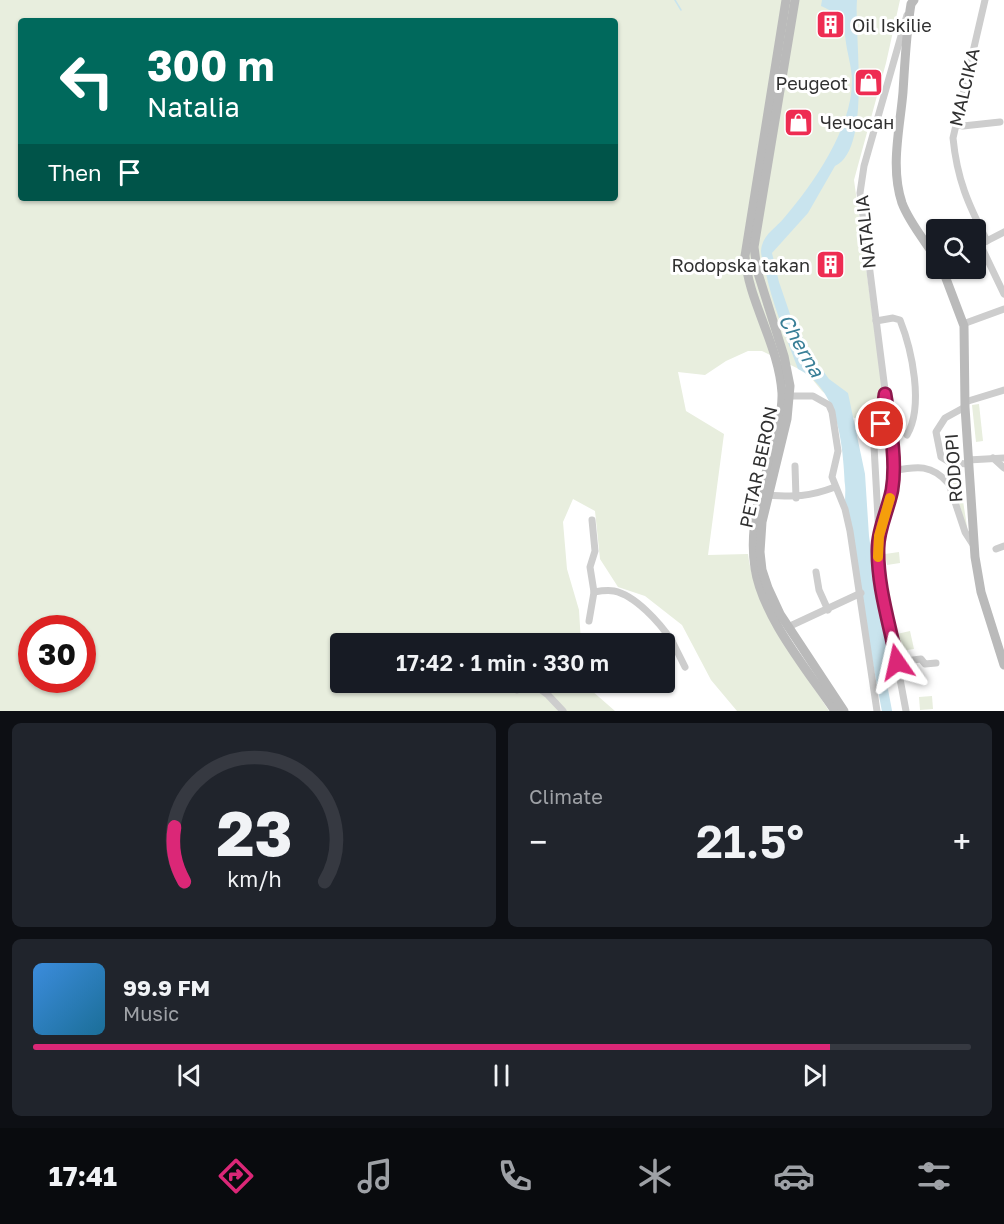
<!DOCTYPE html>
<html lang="en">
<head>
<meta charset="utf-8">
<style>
	:root { --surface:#171b24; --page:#20242c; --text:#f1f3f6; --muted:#9ea1a6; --line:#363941; --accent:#db2777 }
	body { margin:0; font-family:"Golos Text",sans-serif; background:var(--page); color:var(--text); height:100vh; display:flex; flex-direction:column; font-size:22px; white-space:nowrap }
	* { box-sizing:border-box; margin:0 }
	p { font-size:20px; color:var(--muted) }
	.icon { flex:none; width:33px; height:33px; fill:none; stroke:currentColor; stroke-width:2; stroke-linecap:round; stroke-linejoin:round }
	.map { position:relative; height:711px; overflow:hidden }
	.panel { display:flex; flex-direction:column; gap:12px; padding:12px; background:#0d0f14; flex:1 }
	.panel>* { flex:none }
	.banner { position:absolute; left:18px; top:18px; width:600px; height:183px; border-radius:6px; box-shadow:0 2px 4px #0004; background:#00695c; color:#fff; overflow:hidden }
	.buttons { position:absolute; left:926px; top:219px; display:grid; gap:12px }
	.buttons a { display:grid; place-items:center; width:60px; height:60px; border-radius:6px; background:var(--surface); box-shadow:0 2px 4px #0004; font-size:30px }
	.speed { position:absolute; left:18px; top:615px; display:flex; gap:12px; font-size:30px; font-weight:700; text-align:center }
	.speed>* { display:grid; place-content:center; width:78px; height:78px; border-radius:50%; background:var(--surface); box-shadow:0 2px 4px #0004; line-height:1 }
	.speed .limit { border:9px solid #d22; background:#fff; color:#111 }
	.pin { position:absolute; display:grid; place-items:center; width:51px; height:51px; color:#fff; margin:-26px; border:3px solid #fff; border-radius:50%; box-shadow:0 2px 6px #0007 }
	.me { position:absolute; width:66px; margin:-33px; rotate:349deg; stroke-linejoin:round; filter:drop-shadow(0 0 4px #0008) }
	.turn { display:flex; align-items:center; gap:21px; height:126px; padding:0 30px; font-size:27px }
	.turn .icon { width:78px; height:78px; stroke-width:2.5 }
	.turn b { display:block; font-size:42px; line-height:51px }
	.then { display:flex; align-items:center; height:57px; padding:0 30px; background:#0003; gap:12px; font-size:22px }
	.big { font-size:45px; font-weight:600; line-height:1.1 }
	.panel .widget { flex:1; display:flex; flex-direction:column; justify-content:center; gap:9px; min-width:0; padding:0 21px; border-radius:9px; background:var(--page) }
	.panel .dial { align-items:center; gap:0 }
	.dial svg { height:156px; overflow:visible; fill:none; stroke:var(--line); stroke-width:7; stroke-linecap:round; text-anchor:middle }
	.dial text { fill:var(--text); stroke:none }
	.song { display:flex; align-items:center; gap:18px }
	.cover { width:72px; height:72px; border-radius:9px; background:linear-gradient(135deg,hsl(210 70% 55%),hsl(200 70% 35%)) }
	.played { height:6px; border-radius:3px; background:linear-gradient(90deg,var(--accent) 85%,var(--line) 85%) }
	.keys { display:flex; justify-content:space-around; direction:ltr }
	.heat { display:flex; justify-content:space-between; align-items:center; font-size:33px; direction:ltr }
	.panel .tiles { flex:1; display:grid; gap:12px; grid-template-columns:1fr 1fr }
	.widget:last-child { grid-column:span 2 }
	.trip { position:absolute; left:330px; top:633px; width:345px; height:60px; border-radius:6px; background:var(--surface); box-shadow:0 2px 4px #0004; font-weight:600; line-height:60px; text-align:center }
	.dock { display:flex; height:96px; justify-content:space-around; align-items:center; background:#090b0e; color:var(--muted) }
	.dock .icon { width:42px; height:42px }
	.dock .current { color:var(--accent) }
	.dock b { font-size:27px; color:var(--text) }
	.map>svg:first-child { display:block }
	.green { fill:#e8eede; fill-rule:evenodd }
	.water { fill:#c9e4ee }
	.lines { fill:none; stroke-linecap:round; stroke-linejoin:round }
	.stream { stroke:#c9e4ee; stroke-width:1.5 }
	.river { stroke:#c9e4ee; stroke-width:10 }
	.street { stroke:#cdcdcd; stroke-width:7 }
	.secondary { stroke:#bababa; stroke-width:9 }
	.route-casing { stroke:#8e194d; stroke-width:15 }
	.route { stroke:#db2777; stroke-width:10 }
	.slow { stroke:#f59e0b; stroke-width:10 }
	.labels { text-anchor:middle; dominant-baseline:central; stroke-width:6; stroke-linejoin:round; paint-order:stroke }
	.poi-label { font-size:18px; fill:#303030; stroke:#fff; text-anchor:start }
	.street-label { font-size:18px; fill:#303030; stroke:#fff }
	.water-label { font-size:20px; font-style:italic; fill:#397f97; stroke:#fff }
</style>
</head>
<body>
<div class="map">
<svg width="1004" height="711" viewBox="0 0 1004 711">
	<rect width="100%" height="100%" fill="#fff"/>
	<!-- green -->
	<g class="green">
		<path d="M0,0H900L886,63L854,180L882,385C881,398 880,408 873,419L854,418L822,391L807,373L762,351H748L726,361L705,375L678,372L686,411L724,434L708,555L748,554C754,606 801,666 829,711H737L711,680L682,625L645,596L618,587L600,559L595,511L573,499L563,522L567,569L579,610L581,643L340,644V682L583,683L615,711H0ZM21,21H615V198H21ZM32,628H82V680H32Z"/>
		<path d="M979,404L983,441L976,442L972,405Z"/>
		<path d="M960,482L968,533L953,483Z"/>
		<path d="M899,552L900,563L887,565L885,554Z"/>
		<path d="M910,631L914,649L900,651L897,634Z"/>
		<path d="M932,696L933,709L920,710L919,697Z"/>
	</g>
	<!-- water -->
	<path class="water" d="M822,0H857C854,36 872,149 835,166L808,213L772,253L779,282L791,317L815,360L829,379L848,393L865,474L869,536L881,621L891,666L887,685L879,656L862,547C854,536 848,523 846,509C844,501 846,493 845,485C843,445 839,389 798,369C786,336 772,304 765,269C764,264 761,257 761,251C762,235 775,229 784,218C814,183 852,128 852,81C852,71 849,59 847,49C843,24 846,17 821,6Z"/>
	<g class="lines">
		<!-- stream -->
		<path class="stream" d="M675,0L681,10"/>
		<!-- river -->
		<path class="river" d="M856,526L866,600L887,711"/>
		<!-- street -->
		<g class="street">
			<path d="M985,0L953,138C957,179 968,204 987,241"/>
			<path d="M955,124L963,126L1000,122"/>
			<path d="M980,244L1004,294"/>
			<path d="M975,247L1004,232"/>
			<path d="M876,321L893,318L900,320C912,350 924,406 907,435"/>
			<path d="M963,324L1004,309"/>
			<path d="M790,396H813L829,405L832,412L838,451L832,477L845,509L850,531L877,711"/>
			<path d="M965,402L1004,390"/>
			<path d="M884,403L882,420L874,446L879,536L878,561L906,711"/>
			<path d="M965,407L945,418L936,432L941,457L951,463L969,464"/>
			<path d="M993,458L1004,468"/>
			<path d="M968,460L1004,458"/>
			<path d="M795,466L796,498"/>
			<path d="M893,471C917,466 932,464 949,484L965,532L974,546"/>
			<path d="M767,495C794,497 809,497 835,487"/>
			<path d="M879,536L892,488V445L860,193L864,166L907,15"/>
			<path d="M996,549L1004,546"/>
			<path d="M816,572L819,590L828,610"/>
			<path d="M594,592C600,591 608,590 614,591C635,595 660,623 672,641L664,649"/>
			<path d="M589,621L594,592L590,567L595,551L592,520"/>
			<path d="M788,627L861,593"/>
			<path d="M672,641L685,667"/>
			<path d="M897,662L921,659L925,664L936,663"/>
			<path d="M533,684L548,695L563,711"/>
			<path d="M517,690L533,684V682"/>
		</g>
		<!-- secondary -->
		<g class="secondary">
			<path d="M786,0L745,256C748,301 779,345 782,393C783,422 767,466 760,495C754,519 751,543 755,568C762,616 808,671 835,711"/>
			<path d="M795,0L754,247L757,270L784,356L790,386L787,419L762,522L760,552L762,570L768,588L780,614L844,711"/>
			<path d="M914,0L911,4C906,34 905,62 903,92C900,128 890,167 902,203C909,222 925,241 936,258"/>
			<path d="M942,268L964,326L965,407L975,557L981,592L1004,665"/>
		</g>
	</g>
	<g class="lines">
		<defs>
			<path id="route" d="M881,424L885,394C890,425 897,460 892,490C888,510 878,529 878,548C877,586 890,625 897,662"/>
		</defs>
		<!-- route casing -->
		<use href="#route" class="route-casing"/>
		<!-- route -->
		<use href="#route" class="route"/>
		<!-- slow -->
		<path class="slow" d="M878,557L879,536L890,498"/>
	</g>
	<!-- icons -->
	<defs>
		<symbol id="building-square" viewBox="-11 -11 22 22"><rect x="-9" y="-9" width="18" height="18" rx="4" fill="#ee2c52" stroke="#fff"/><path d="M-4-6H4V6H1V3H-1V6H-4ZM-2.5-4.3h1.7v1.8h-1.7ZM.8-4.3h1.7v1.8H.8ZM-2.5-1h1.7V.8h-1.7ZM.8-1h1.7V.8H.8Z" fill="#fff"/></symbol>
		<symbol id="shop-square" viewBox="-11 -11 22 22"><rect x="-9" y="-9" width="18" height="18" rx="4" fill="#ee2c52" stroke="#fff"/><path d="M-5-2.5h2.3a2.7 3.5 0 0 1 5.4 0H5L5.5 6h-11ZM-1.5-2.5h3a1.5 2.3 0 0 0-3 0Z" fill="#fff"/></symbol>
	</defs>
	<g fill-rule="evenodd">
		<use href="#building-square" x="814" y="8" width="33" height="33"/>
		<use href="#shop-square" x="852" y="66" width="33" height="33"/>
		<use href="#shop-square" x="782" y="106" width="33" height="33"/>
		<use href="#building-square" x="814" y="248" width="33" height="33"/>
	</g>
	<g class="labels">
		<!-- poi labels -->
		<g class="poi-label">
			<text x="852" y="25">Oil Iskilie</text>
			<text x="848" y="83" text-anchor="end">Peugeot</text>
			<text x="820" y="122">Чечосан</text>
			<text x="810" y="265" text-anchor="end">Rodopska takan</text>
		</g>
		<!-- street labels -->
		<g class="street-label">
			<text transform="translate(964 87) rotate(-77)">MALCIKA</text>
			<text transform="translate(865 232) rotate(-96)">NATALIA</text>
			<text transform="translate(758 467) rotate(-78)">PETAR BERON</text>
			<text transform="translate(953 468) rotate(-94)">RODOPI</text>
		</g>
		<!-- water labels -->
		<g class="water-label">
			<text transform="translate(802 345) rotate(60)">Cherna</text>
		</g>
	</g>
</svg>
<div class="buttons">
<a><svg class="icon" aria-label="search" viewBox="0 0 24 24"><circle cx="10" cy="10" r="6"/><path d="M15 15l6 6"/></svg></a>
</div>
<div class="speed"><div class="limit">30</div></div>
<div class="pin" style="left:881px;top:424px;background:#d93025"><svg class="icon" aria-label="arrive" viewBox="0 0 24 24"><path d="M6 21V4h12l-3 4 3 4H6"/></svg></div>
<svg class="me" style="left:897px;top:662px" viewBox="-20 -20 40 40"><path d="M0-17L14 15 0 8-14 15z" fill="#db2777" stroke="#fff" stroke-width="4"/></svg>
<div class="trip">17:42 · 1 min · 330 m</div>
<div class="banner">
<div class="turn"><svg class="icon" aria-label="left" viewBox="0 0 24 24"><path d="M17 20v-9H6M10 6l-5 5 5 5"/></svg><div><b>300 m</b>Natalia</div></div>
<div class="then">Then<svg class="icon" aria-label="arrive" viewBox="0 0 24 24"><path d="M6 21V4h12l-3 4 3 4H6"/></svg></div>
</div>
</div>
<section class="panel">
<div class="tiles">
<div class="widget dial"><svg viewBox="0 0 100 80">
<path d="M14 69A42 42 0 1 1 86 69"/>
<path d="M14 69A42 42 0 0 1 9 41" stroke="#db2777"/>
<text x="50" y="56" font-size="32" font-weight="700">23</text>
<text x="50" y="72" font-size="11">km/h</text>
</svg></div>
<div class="widget"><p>Climate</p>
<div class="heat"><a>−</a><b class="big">21.5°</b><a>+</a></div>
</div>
<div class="widget">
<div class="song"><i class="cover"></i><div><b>99.9 FM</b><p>Music</p></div></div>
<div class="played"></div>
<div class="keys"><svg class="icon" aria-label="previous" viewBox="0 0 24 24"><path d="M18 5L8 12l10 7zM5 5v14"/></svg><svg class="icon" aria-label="pause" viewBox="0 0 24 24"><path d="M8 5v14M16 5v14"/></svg><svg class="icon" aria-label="next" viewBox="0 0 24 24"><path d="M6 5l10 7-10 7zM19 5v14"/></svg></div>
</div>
</div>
</section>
<nav class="dock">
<b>17:41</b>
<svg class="icon current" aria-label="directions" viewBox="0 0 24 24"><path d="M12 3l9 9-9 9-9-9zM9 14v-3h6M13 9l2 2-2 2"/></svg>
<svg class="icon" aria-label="music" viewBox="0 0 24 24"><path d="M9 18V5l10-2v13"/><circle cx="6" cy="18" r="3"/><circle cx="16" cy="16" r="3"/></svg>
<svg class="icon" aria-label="phone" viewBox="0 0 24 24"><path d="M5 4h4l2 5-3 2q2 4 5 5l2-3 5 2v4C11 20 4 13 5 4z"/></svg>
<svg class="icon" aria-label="climate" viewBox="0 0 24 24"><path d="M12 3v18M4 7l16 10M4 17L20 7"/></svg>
<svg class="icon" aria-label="car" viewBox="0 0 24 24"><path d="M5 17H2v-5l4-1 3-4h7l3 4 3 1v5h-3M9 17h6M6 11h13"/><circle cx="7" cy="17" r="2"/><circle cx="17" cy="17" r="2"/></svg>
<svg class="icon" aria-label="filters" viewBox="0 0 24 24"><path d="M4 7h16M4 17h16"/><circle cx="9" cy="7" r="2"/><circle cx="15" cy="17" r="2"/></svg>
</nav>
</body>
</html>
